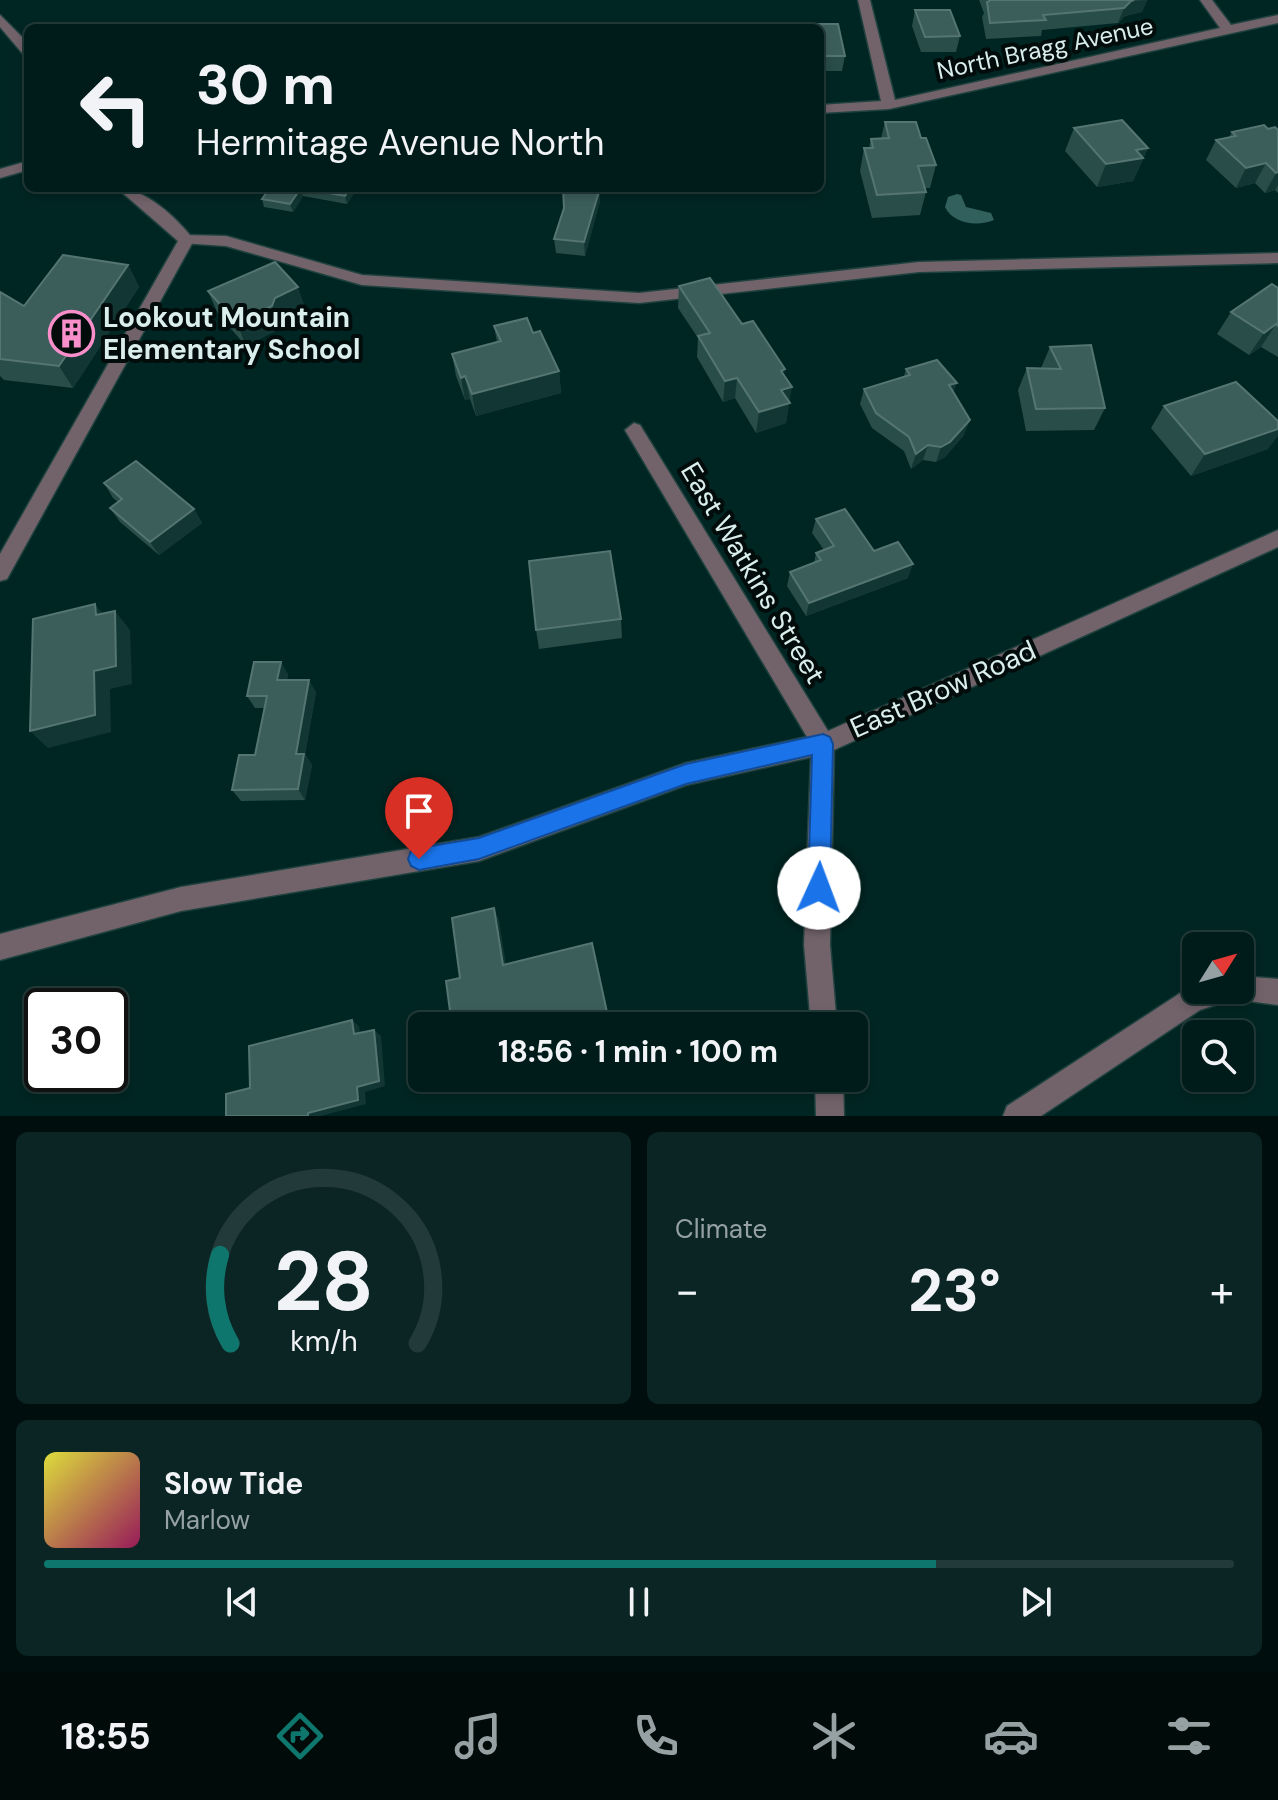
<!DOCTYPE html>
<html lang="en">
<head>
<meta charset="utf-8">
<style>
	:root { --surface:#001c1a; --page:#0a2523; --text:#f1f3f6; --muted:#95a1a2; --line:#223a39; --accent:#0f766e }
	body { margin:0; font-family:"DM Sans",sans-serif; background:var(--page); color:var(--text); height:100vh; display:flex; flex-direction:column; font-size:30px; white-space:nowrap }
	* { box-sizing:border-box; margin:0 }
	p { font-size:26px; color:var(--muted) }
	.icon { flex:none; width:44px; height:44px; fill:none; stroke:currentColor; stroke-width:2; stroke-linecap:round; stroke-linejoin:round }
	.map { position:relative; height:1116px; overflow:hidden }
	.drawer { display:flex; flex-direction:column; gap:16px; padding:16px; background:#000f0e; flex:1 }
	.drawer>* { flex:none }
	.guide { position:absolute; left:24px; top:24px; width:800px; height:168px; border-radius:12px; box-shadow:0 4px 12px #0003,0 0 0 2px var(--line); background:#001c1a; color:var(--text); overflow:hidden }
	.needle { width:52px; rotate:53deg }
	.tools { position:absolute; left:1182px; top:932px; display:grid; gap:16px }
	.tools a { display:grid; place-items:center; width:72px; height:72px; border-radius:12px; background:var(--surface); box-shadow:0 4px 12px #0003,0 0 0 2px var(--line); font-size:40px }
	.speed { position:absolute; left:24px; top:988px; display:flex; gap:16px; font-size:40px; font-weight:700; text-align:center }
	.speed>* { display:grid; place-content:center; width:104px; height:104px; border-radius:50%; background:var(--surface); box-shadow:0 4px 12px #0003,0 0 0 2px var(--line); line-height:1 }
	.speed .limit { border:4px solid #111; border-radius:12px; background:#fff; color:#111 }
	.pin { position:absolute; display:grid; place-items:center; width:68px; height:68px; color:#fff; margin:-82px -34px; border-radius:50% 50% 50% 0; rotate:-45deg; box-shadow:0 0 8px #0007 }
	.pin .icon { rotate:45deg }
	.me { position:absolute; width:88px; margin:-44px; rotate:2deg; stroke-linejoin:round; filter:drop-shadow(0 0 6px #0008) }
	.turn { display:flex; align-items:center; gap:28px; height:168px; padding:0 40px; font-size:36px }
	.turn .icon { width:104px; height:104px; stroke-width:2.5 }
	.turn b { display:block; font-size:56px; line-height:68px }
	.big { font-size:60px; font-weight:700; line-height:1.1 }
	.drawer .widget { flex:1; display:flex; flex-direction:column; justify-content:center; gap:12px; min-width:0; padding:0 28px; border-radius:12px; background:var(--page) }
	.drawer .dial { align-items:center; gap:0 }
	.dial svg { height:208px; overflow:visible; fill:none; stroke:var(--line); stroke-width:7; stroke-linecap:round; text-anchor:middle }
	.dial text { fill:var(--text); stroke:none }
	.song { display:flex; align-items:center; gap:24px }
	.cover { width:96px; height:96px; border-radius:12px; background:linear-gradient(135deg,hsl(60 70% 55%),hsl(330 70% 35%)) }
	.played { height:8px; border-radius:4px; background:linear-gradient(90deg,var(--accent) 75%,var(--line) 75%) }
	.keys { display:flex; justify-content:space-around; direction:ltr }
	.heat { display:flex; justify-content:space-between; align-items:center; font-size:44px; direction:ltr }
	.drawer .tiles { flex:1; display:grid; gap:16px; grid-template-columns:1fr 1fr }
	.widget:last-child { grid-column:span 2 }
	.trip { position:absolute; left:408px; top:1012px; width:460px; height:80px; border-radius:12px; background:var(--surface); box-shadow:0 4px 12px #0003,0 0 0 2px var(--line); font-weight:700; line-height:80px; text-align:center }
	.menu { display:flex; height:128px; justify-content:space-around; align-items:center; background:#000b0a; color:var(--muted) }
	.menu .icon { width:56px; height:56px }
	.menu .on { color:var(--accent) }
	.menu b { font-size:36px; color:var(--text) }
	.map>svg:first-child { display:block }
	.water { fill:#32605c }
	.lines { fill:none; stroke-linecap:round; stroke-linejoin:round }
	.lane-casing { stroke:#1f423f; stroke-width:3 }
	.street-casing { stroke:#1f423f; stroke-width:3 }
	.lane { fill:#72636a; fill-rule:evenodd }
	.street { fill:#72636a; fill-rule:evenodd }
	.wall { fill:#294d49 }
	.shaded-wall { fill:#113633 }
	.building { fill:#3c5e5b; stroke:#557572; stroke-width:2 }
	.route { fill:#1a73e8; stroke:#114b97; stroke-width:2 }
	.labels { text-anchor:middle; dominant-baseline:central; stroke-width:8; stroke-linejoin:round; paint-order:stroke }
	.far-street-label { font-size:24px; fill:#daeeec; stroke:#010c0b }
	.poi-label { font-size:28px; font-weight:bold; fill:#daeeec; stroke:#010c0b; text-anchor:start }
	.street-label { font-size:28px; fill:#daeeec; stroke:#010c0b }
</style>
</head>
<body>
<div class="map">
<svg width="1278" height="1116" viewBox="0 0 1278 1116">
	<rect width="100%" height="100%" fill="#002623"/>
	<!-- water -->
	<path class="water" d="M957,194L961,195L966,207L991,213L994,220C978,227 953,224 945,207L948,197Z"/>
	<g class="lines">
		<defs>
			<path id="lane" d="M186,235L226,236L362,275L639,293L919,262L1278,253V263L919,272L639,303L362,285L226,246L181,243L179,240Z"/>
			<g id="street">
				<path d="M858,0H870L895,100L1220,28L1200,0H1212L1231,25L1278,15V23L889,109L820,113V105L881,101Z"/>
				<path d="M0,15L28,43V55L23,54L0,27Z"/>
				<path d="M28,161V170L0,178V169Z"/>
				<path d="M117,188C145,188 176,217 194,240L7,579L0,581V554L178,241Z"/>
				<path d="M634,423L640,425L828,731L1278,530V547L834,750L830,945L837,1026H811L804,945L811,757L686,785L479,861L181,911L0,960V934L181,887L479,837L686,763L807,737L625,430Z"/>
				<path d="M1240,976L1278,979V1005L1233,999L1200,1010L1041,1116H1003L1007,1106L1185,990L1196,985V990H1240Z"/>
				<path d="M815,1078H843L844,1116H816Z"/>
			</g>
		</defs>
		<!-- lane casing -->
		<use href="#lane" class="lane-casing"/>
		<!-- street casing -->
		<use href="#street" class="street-casing"/>
		<!-- lane -->
		<use href="#lane" class="lane"/>
		<!-- street -->
		<use href="#street" class="street"/>
	</g>
	<!-- wall -->
	<g class="wall">
		<path d="M979,0H1147L1142,12L1125,16L1118,23L1042,30L1041,36L986,39L982,17L984,13Z"/>
		<path d="M915,10L960,36L956,52H921L912,26Z"/>
		<path d="M813,24H838L845,56L842,71H820V28H812Z"/>
		<path d="M885,122L921,138L936,165L930,188H925L926,192L920,215L872,218L860,171L864,148H869L871,139L881,138Z"/>
		<path d="M1074,128L1148,148L1133,181L1097,187L1065,151Z"/>
		<path d="M1268,129L1278,130V193L1275,190L1265,193L1255,183L1236,188L1206,160L1216,140L1229,137L1232,132Z"/>
		<path d="M270,188H357L347,204L303,196L293,212L264,207L262,199Z"/>
		<path d="M600,188V201L585,256L556,253L554,239Z"/>
		<path d="M128,265L139,287L73,388L4,380L0,376V292L24,306Z"/>
		<path d="M679,286L742,324L784,376L789,402L786,423L756,433L735,398L723,402L697,357L698,338L678,308Z"/>
		<path d="M1278,288V357L1261,347L1249,355L1217,334L1231,312Z"/>
		<path d="M208,291L306,310L284,321L281,328L246,346L218,314Z"/>
		<path d="M494,326L533,333L559,371L561,393L476,416L470,399L465,400L456,376L452,354L497,342Z"/>
		<path d="M1050,347L1105,408L1094,430L1026,431L1018,390L1027,368H1041Z"/>
		<path d="M906,369L954,393L964,435L945,457L936,462L923,460L911,469L904,451L872,428L860,404L864,389L904,376Z"/>
		<path d="M1164,406L1268,449L1191,476L1151,428Z"/>
		<path d="M104,483L194,509L202,523L159,555L120,522L110,508L118,502L113,498Z"/>
		<path d="M816,519L874,551L908,578L806,616L787,586L790,572L814,563L816,553L824,550L812,533Z"/>
		<path d="M621,619L622,638L539,649L536,630Z"/>
		<path d="M288,674L287,680L316,692L305,754L312,765L305,800L241,801L232,790L255,755L264,708H255L247,696Z"/>
	</g>
	<!-- shaded-wall -->
	<g class="shaded-wall">
		<path d="M1147,0L1142,12L1125,16L1118,23L1124,8L1131,1Z"/>
		<path d="M1148,148L1133,181L1097,187L1106,164L1136,150Z"/>
		<path d="M1266,163L1255,183L1236,188L1246,168Z"/>
		<path d="M1278,172V185L1275,190L1265,193L1276,173Z"/>
		<path d="M301,188L303,196L293,212L290,204Z"/>
		<path d="M350,188H357L347,204L345,196Z"/>
		<path d="M600,188V201L585,256L584,242Z"/>
		<path d="M128,265L139,287L73,388L59,366Z"/>
		<path d="M298,287L306,310L284,321L281,328L246,346L237,323L275,298Z"/>
		<path d="M1276,324L1261,347L1249,355L1264,333Z"/>
		<path d="M785,369L782,390L792,387L786,423L756,433L759,412L781,371Z"/>
		<path d="M559,371L561,393L476,416L472,394Z"/>
		<path d="M465,376L470,399L465,400L461,378Z"/>
		<path d="M737,378L735,398L723,402L725,381Z"/>
		<path d="M957,383L951,399L949,385Z"/>
		<path d="M970,420L964,435L945,457L936,462L941,447Z"/>
		<path d="M1278,429V436L1268,449L1191,476L1205,454Z"/>
		<path d="M928,445L923,460L911,469L916,454Z"/>
		<path d="M194,509L202,523L159,555L150,542Z"/>
		<path d="M913,564L908,578L806,616L809,603Z"/>
		<path d="M95,604L111,624L96,615Z"/>
		<path d="M115,611L130,630L132,684L110,689L111,732L48,748L30,731L94,671Z"/>
		<path d="M281,662L288,674L284,693L277,680Z"/>
		<path d="M309,680L316,692L305,754L312,765L305,800L298,789L296,754Z"/>
		<path d="M494,908L499,920L508,977L503,965Z"/>
		<path d="M352,1020L359,1026L361,1040L354,1034Z"/>
		<path d="M374,1030L381,1036L385,1086L365,1092L366,1104L321,1116H308V1113L357,1087Z"/>
		<path d="M461,1078H481L465,1082Z"/>
	</g>
	<!-- building -->
	<g class="building">
		<path d="M989,0H1134L1131,1L1124,8L1043,15L1046,20L990,23L987,2L989,1Z"/>
		<path d="M915,10H950L960,36L925,37Z"/>
		<path d="M813,24H838L845,56H820V28H813Z"/>
		<path d="M1122,120L1148,148L1136,150L1143,158L1106,164L1074,128Z"/>
		<path d="M885,122H916L921,138H926L936,165L918,166L926,192L877,195L864,148H873L871,139L889,138Z"/>
		<path d="M1264,125L1268,129L1275,127L1278,130V172L1276,173L1266,163L1246,168L1216,140L1236,136L1232,132Z"/>
		<path d="M270,188H350L345,196L301,188L290,204L262,199Z"/>
		<path d="M563,188H600L584,242L554,239L564,208Z"/>
		<path d="M63,255L128,265L59,366L0,359V292L24,306Z"/>
		<path d="M275,262L298,287L275,298L272,306L237,323L208,291Z"/>
		<path d="M710,278L742,324L753,321L785,369L781,371L792,387L781,390L790,403L759,412L737,378L725,381L698,336L710,333L679,286Z"/>
		<path d="M1272,284L1278,288V326L1276,324L1264,333L1231,312Z"/>
		<path d="M527,318L533,333L540,331L559,371L472,394L465,376L461,378L452,354L501,341L494,326Z"/>
		<path d="M1091,345L1105,408L1036,409L1027,368L1061,369L1050,347Z"/>
		<path d="M937,360L957,383L949,385L970,420L950,442L941,447L928,445L916,454L909,437L876,413L864,389L910,375L906,369Z"/>
		<path d="M1236,382L1278,421V429L1205,454L1164,406Z"/>
		<path d="M136,461L194,509L150,542L110,508L122,499L104,483Z"/>
		<path d="M845,509L874,551L898,542L913,564L809,603L790,572L821,560L816,553L834,546L816,519Z"/>
		<path d="M610,551L621,619L536,630L529,561Z"/>
		<path d="M95,604L96,615L115,611L116,666L94,671L95,715L30,731L33,619Z"/>
		<path d="M254,662H281L277,680H309L296,754H304L298,789L232,790L239,755H255L267,696H247Z"/>
		<path d="M494,908L503,965L592,943L610,1026H452L446,981L460,978L452,918Z"/>
		<path d="M352,1020L354,1034L374,1030L379,1081L357,1087L358,1100L308,1113V1116H226V1094L250,1088L249,1046Z"/>
	</g>
	<!-- route -->
	<path class="route" d="M823,734L830,737L833,744L830,888L827,896L819,899L811,896L808,888L812,755L686,784L479,859L419,870L411,866L408,859L411,851L419,848L479,838L686,764Z"/>
	<!-- icons -->
	<defs>
		<symbol id="building-ring" viewBox="-11 -11 22 22"><circle r="9.5" fill="#010c0b" stroke="#f98fca" stroke-width="1.5"/><path d="M-4-6H4V6H1V3H-1V6H-4ZM-2.5-4.3h1.7v1.8h-1.7ZM.8-4.3h1.7v1.8H.8ZM-2.5-1h1.7V.8h-1.7ZM.8-1h1.7V.8H.8Z" fill="#f98fca"/></symbol>
	</defs>
	<g fill-rule="evenodd">
		<use href="#building-ring" x="46" y="308" width="51" height="51"/>
	</g>
	<g class="labels">
		<!-- far-street labels -->
		<g class="far-street-label">
			<text transform="translate(1045 48) rotate(-12)">North Bragg Avenue</text>
		</g>
		<!-- poi labels -->
		<g class="poi-label">
			<text x="103" y="317">Lookout Mountain<tspan x="103" dy="32">Elementary School</tspan></text>
		</g>
		<!-- street labels -->
		<g class="street-label">
			<text transform="translate(753 573) rotate(59)">East Watkins Street</text>
			<text transform="translate(943 689) rotate(-24)">East Brow Road</text>
		</g>
	</g>
</svg>
<div class="tools">
<a><svg class="needle" viewBox="-14 -14 28 28"><path d="M0-13l5 13h-10z" fill="#e53935"/><path d="M0 13l5-13h-10z" fill="#95a1a2"/></svg></a>
<a><svg class="icon" aria-label="search" viewBox="0 0 24 24"><circle cx="10" cy="10" r="6"/><path d="M15 15l6 6"/></svg></a>
</div>
<div class="speed"><div class="limit">30</div></div>
<div class="pin" style="left:419px;top:859px;background:#d93025"><svg class="icon" aria-label="arrive" viewBox="0 0 24 24"><path d="M6 21V4h12l-3 4 3 4H6"/></svg></div>
<svg class="me" style="left:819px;top:888px" viewBox="-20 -20 40 40"><circle r="19" fill="#fff"/><path d="M0-13L10 11 0 6-10 11z" fill="#1a73e8"/></svg>
<div class="trip">18:56 · 1 min · 100 m</div>
<div class="guide">
<div class="turn"><svg class="icon" aria-label="left" viewBox="0 0 24 24"><path d="M17 20v-9H6M10 6l-5 5 5 5"/></svg><div><b>30 m</b>Hermitage Avenue North</div></div>
</div>
</div>
<section class="drawer">
<div class="tiles">
<div class="widget dial"><svg viewBox="0 0 100 80">
<path d="M14 69A42 42 0 1 1 86 69"/>
<path d="M14 69A42 42 0 0 1 10 35" stroke="#0f766e"/>
<text x="50" y="56" font-size="32" font-weight="700">28</text>
<text x="50" y="72" font-size="11">km/h</text>
</svg></div>
<div class="widget"><p>Climate</p>
<div class="heat"><a>−</a><b class="big">23°</b><a>+</a></div>
</div>
<div class="widget">
<div class="song"><i class="cover"></i><div><b>Slow Tide</b><p>Marlow</p></div></div>
<div class="played"></div>
<div class="keys"><svg class="icon" aria-label="previous" viewBox="0 0 24 24"><path d="M18 5L8 12l10 7zM5 5v14"/></svg><svg class="icon" aria-label="pause" viewBox="0 0 24 24"><path d="M8 5v14M16 5v14"/></svg><svg class="icon" aria-label="next" viewBox="0 0 24 24"><path d="M6 5l10 7-10 7zM19 5v14"/></svg></div>
</div>
</div>
</section>
<nav class="menu">
<b>18:55</b>
<svg class="icon on" aria-label="directions" viewBox="0 0 24 24"><path d="M12 3l9 9-9 9-9-9zM9 14v-3h6M13 9l2 2-2 2"/></svg>
<svg class="icon" aria-label="music" viewBox="0 0 24 24"><path d="M9 18V5l10-2v13"/><circle cx="6" cy="18" r="3"/><circle cx="16" cy="16" r="3"/></svg>
<svg class="icon" aria-label="phone" viewBox="0 0 24 24"><path d="M5 4h4l2 5-3 2q2 4 5 5l2-3 5 2v4C11 20 4 13 5 4z"/></svg>
<svg class="icon" aria-label="climate" viewBox="0 0 24 24"><path d="M12 3v18M4 7l16 10M4 17L20 7"/></svg>
<svg class="icon" aria-label="car" viewBox="0 0 24 24"><path d="M5 17H2v-5l4-1 3-4h7l3 4 3 1v5h-3M9 17h6M6 11h13"/><circle cx="7" cy="17" r="2"/><circle cx="17" cy="17" r="2"/></svg>
<svg class="icon" aria-label="filters" viewBox="0 0 24 24"><path d="M4 7h16M4 17h16"/><circle cx="9" cy="7" r="2"/><circle cx="15" cy="17" r="2"/></svg>
</nav>
</body>
</html>
